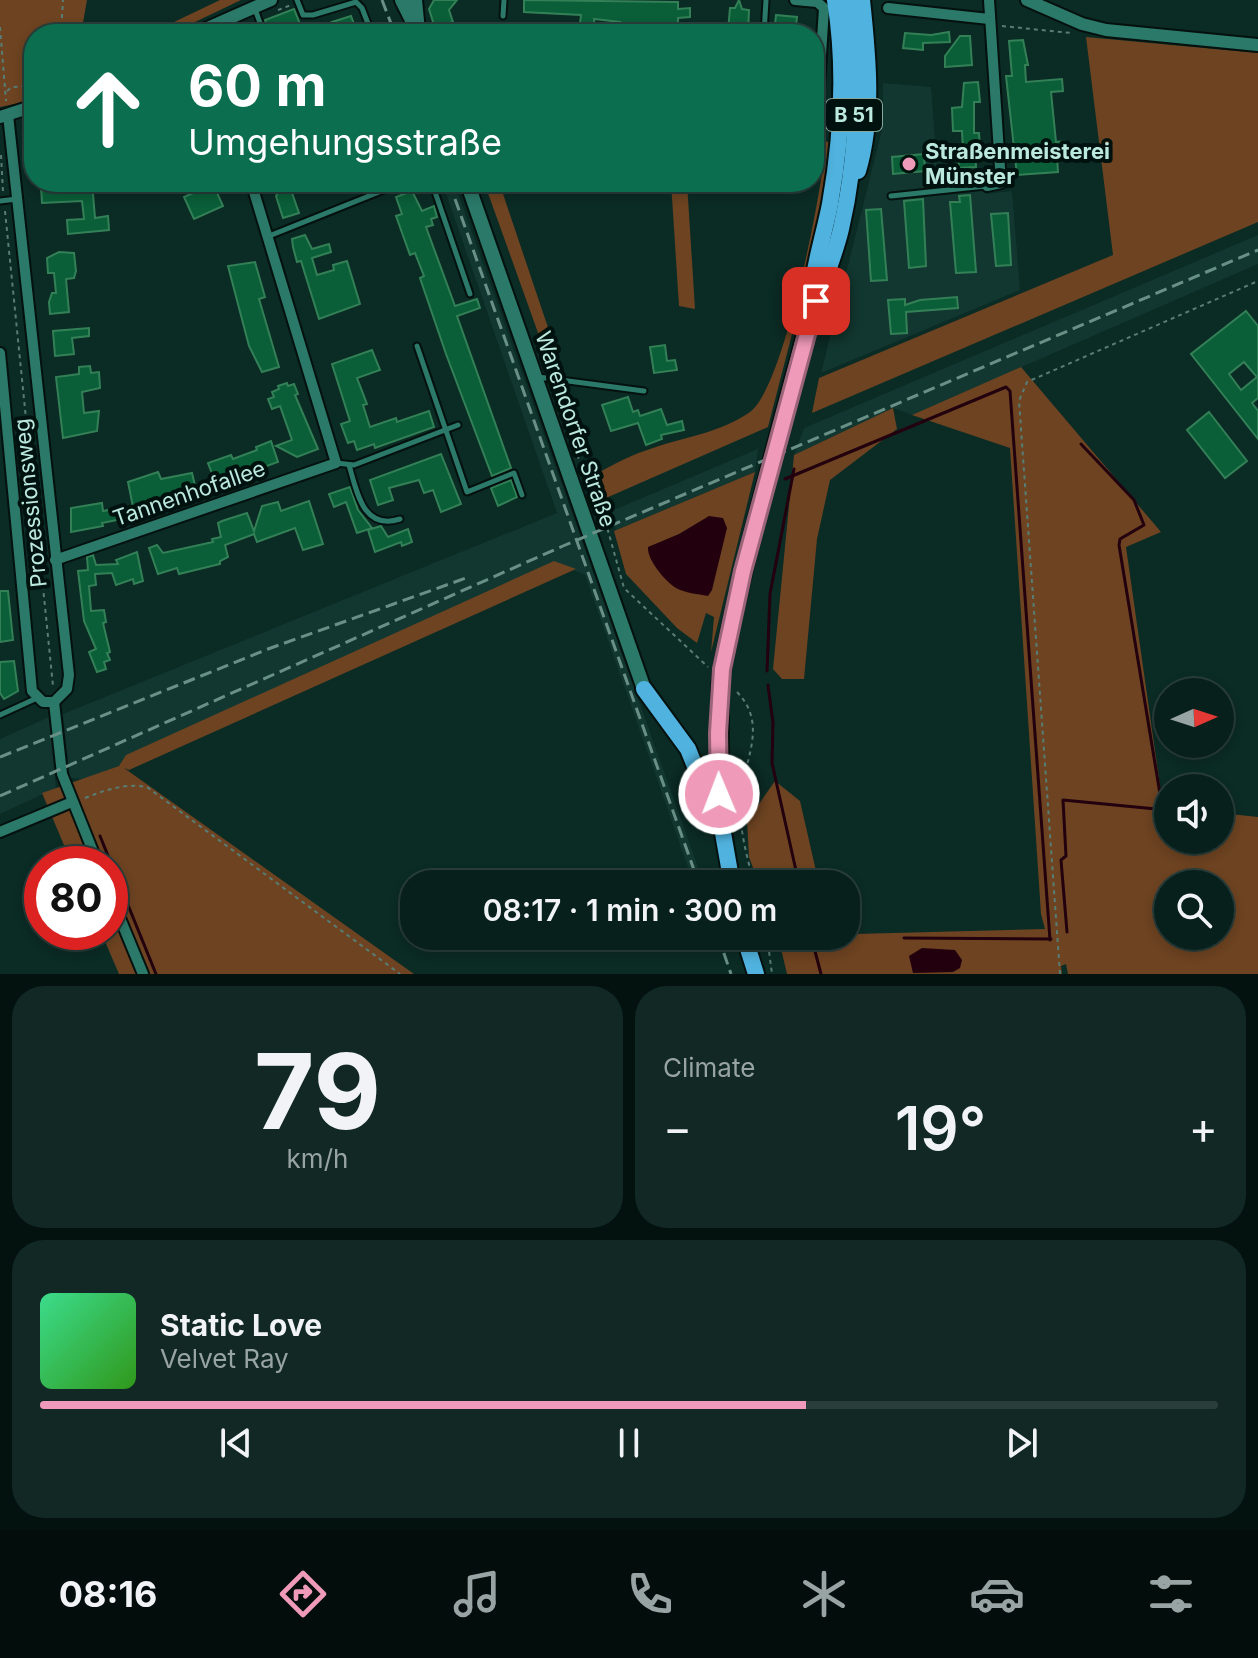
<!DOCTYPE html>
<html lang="en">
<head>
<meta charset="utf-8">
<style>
	:root { --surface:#08201c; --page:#112825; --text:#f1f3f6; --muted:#98a3a3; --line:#293e3b; --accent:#ef9ab8 }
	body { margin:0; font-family:Inter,sans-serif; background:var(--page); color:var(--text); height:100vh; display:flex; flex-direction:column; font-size:30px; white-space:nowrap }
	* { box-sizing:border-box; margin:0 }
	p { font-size:26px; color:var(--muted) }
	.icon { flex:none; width:44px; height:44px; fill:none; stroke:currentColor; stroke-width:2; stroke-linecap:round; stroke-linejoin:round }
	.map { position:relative; height:974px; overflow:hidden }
	.drawer { display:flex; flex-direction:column; gap:12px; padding:12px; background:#04120f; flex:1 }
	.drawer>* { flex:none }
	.guide { position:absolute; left:24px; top:24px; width:800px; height:168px; border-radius:32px; box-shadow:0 4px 12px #0003,0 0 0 2px var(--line); background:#0b6e4f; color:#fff; overflow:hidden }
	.needle { width:52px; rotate:87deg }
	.fabs { position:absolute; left:1154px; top:678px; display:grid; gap:16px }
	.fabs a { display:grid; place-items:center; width:80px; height:80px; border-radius:50%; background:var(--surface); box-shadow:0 4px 12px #0003,0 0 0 2px var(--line); font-size:40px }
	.speed { position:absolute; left:24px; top:846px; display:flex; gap:16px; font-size:40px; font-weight:700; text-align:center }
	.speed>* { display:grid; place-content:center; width:104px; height:104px; border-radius:50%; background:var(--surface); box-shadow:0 4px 12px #0003,0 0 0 2px var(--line); line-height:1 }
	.speed .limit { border:12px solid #d22; background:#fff; color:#111 }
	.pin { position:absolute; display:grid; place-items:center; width:68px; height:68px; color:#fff; margin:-34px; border-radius:16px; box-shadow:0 4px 12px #0006 }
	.me { position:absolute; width:88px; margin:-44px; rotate:359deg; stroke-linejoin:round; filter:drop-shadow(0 0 6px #0008) }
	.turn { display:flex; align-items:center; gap:28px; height:168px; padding:0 32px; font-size:36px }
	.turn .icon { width:104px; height:104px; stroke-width:2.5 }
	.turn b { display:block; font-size:56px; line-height:68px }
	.big { font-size:60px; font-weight:600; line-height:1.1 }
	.drawer .widget { flex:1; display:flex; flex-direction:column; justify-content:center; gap:12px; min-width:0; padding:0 28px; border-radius:32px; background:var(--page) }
	.drawer .dial { align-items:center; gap:0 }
	.dial b { font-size:104px; line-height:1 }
	.song { display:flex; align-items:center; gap:24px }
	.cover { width:96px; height:96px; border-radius:12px; background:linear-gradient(135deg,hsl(150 70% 55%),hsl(110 70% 35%)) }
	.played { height:8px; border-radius:4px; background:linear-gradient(90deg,var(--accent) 65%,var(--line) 65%) }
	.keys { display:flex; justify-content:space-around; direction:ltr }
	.heat { display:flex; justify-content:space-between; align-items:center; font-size:44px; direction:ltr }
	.drawer .tiles { flex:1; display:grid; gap:12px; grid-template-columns:1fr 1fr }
	.widget:last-child { grid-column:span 2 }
	.trip { position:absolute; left:400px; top:870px; width:460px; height:80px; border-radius:32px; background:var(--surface); box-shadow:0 4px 12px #0003,0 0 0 2px var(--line); font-weight:600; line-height:80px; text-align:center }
	.menu { display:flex; height:128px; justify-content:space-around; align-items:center; background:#030d0b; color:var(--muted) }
	.menu .icon { width:56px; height:56px }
	.menu .selected { color:var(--accent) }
	.menu b { font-size:36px; color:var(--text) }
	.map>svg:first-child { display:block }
	.built { fill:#123730 }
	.green { fill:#6d4321; fill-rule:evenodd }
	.water { fill:#23000e }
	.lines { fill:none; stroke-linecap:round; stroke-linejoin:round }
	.stream { stroke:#23000e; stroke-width:3 }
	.building { fill:#0a5e38; stroke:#338057; stroke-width:2; fill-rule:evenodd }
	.service-casing { stroke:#05110e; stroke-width:9 }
	.minor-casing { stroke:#05110e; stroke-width:14 }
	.tertiary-casing { stroke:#05110e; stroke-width:16 }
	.secondary-casing { stroke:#05110e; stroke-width:18 }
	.trunk-casing { stroke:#05110e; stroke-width:20 }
	.path { stroke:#577d74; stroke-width:2; stroke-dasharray:4 4; stroke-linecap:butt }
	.service { stroke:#2b7969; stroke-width:5 }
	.minor { stroke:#2b7969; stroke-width:10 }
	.tertiary { stroke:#2b7969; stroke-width:12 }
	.secondary { stroke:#2b7969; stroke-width:14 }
	.trunk { stroke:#50b2de; stroke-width:16 }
	.rail { stroke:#699087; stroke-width:3; stroke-dasharray:12 6; stroke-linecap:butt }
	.trunk-bridge-casing { stroke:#05110e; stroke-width:20; stroke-linecap:butt }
	.trunk-bridge { stroke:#50b2de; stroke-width:16 }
	.route-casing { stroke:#9b6478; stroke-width:20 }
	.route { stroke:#ef9ab8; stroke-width:14 }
	.poi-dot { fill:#ef9ab8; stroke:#00120e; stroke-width:3 }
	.labels { text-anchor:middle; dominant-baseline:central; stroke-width:8; stroke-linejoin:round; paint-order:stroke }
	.shield { fill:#00120e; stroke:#84a89f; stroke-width:2 }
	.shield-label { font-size:20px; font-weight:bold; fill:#bce9dd }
	.poi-label { font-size:22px; font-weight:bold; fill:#bce9dd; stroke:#00120e; text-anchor:start }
	.street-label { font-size:22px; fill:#bce9dd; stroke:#00120e }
</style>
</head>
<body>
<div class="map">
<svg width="1258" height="974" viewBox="0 0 1258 974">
	<rect width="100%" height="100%" fill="#0b2b25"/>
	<!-- built -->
	<g class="built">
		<path d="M883,83L931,87L938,181L985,179L986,194L1012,191L1020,290L821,373L883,126Z"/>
		<path d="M442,182H454L704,884H694L585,575L556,562L119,766L85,779L70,778L63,714L557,513Z"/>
		<path d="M1258,235V264L912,415L893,408L794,455L804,428Z"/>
		<path d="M758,449L755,472L616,530L609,512Z"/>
		<path d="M49,717L56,788L0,814V739Z"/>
	</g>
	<!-- green -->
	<g class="green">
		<path d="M0,0H87L81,34H34V100L0,107Z"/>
		<path d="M220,0H241L170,34H149Z"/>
		<path d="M1086,37L1258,53V222L812,413L819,378L1113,255Z"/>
		<path d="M814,141L833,142L829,191L768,427L606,498L598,489V473C616,463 633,454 653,448C685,437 722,432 750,412C784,387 821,196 825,150Z"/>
		<path d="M484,182H499L564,375L551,369Z"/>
		<path d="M671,182H687L695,309L679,306Z"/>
		<path d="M1021,367L1161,532L1126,547L1163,807L1168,808V840H1220V813L1258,817V974H1068L1066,964L1061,966L1062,974H787L778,936L1045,929L1041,914L1010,448L912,415ZM1168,884H1220V936H1168Z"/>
		<path d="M893,408L897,429L830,480L817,539L804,679H782L773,669L794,455Z"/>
		<path d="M755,472L711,652L714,617L706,613L697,643L677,628L626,574L614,531Z"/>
		<path d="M554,561L576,569L129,770L124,768L414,974H119L101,932H110V864H72L42,793L119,766L126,755Z"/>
		<path d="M775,781L800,801L819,884H759L749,857L747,821Z"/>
	</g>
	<!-- water -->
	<g class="water">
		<path d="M709,516L723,518L727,528L712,590L708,596C698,594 685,593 676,588C665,581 647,560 648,547L679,534Z"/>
		<path d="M922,948L955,950L962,960L960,968L953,972L913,973L909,956Z"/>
	</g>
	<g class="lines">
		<!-- stream -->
		<g class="stream">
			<path d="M785,479L1006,387L1010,391L1050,940"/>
			<path d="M767,671L770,594L794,469"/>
			<path d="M768,685L773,723L772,763L799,884"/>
			<path d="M100,836L156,974"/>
			<path d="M1067,932L1061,860L1066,856L1063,800L1156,809H1161L1162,806L1119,545L1120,539L1144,525L1134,500L1081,444"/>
			<path d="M811,936L821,974"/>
			<path d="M904,938L1051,939"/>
		</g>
	</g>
	<!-- building -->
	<g class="building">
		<path d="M434,0H457L449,10L453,22L435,28L429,9Z"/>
		<path d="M524,0L678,2V9L690,8V17L678,18V25H629V34H620V22L594,19L595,34L579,32L581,15L524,12Z"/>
		<path d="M739,0L742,9L749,10L748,33L728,31L730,8H735Z"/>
		<path d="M294,9L304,34H269L265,20Z"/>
		<path d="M776,15L797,17L795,34H774Z"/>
		<path d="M351,16L358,34H309L332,22Z"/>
		<path d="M949,32L950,42L923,43V50L903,48L905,33L931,35Z"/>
		<path d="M960,36H970L972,65L945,67V56Z"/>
		<path d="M1023,40L1028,65H1025L1026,82L1062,79L1063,91L1051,92L1056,142L1065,141L1066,157H1057L1058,172L1017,175L1006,76H1012L1009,41Z"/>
		<path d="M978,82L980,102H974V133H979L980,150H975L976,167L959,168L958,152L963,151L962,131H953L952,108L962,107L964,83Z"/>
		<path d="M924,154L925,171L893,174L892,157Z"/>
		<path d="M80,182H92L95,218L108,216L109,230L68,234L67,220L84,219L82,201L42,203L41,186L58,184H64V190L81,188Z"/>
		<path d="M213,184L223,206L194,219L184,197Z"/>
		<path d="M290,187L299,213L283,218L276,196L280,190Z"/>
		<path d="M412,191L422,211L434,206L437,217L431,219L433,225L426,227L455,306L477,299L480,308L457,316L511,468L492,476L446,354L420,278L424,276L415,253L410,255L396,216L402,214L396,197Z"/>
		<path d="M970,195L976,272L956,273L950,202H960L959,196Z"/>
		<path d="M923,199L926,266L909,268L904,201Z"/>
		<path d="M881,209L887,280L871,281L866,210Z"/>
		<path d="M1008,213L1011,265L996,266L991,214Z"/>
		<path d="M305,235L312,249L329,244L331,252L312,258L317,275L334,270L333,265L347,261L360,304L319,319L301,261L297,262L293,247L292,239Z"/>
		<path d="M59,252L74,253L76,271L74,278L66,279L69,312L50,314L49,302L52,293H56L54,273H48L47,258Z"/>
		<path d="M255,262L265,297L259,299L279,367L262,372L249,346L228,266Z"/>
		<path d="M957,297L958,308L906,312L907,333L891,334L888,300L905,299V305L920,300Z"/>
		<path d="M1246,311L1258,326V398L1252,403L1258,411V439L1191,354ZM1244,362L1257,377L1241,390L1229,374Z"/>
		<path d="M89,328V336L72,338L74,354L55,356L53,331Z"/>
		<path d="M665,345L667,361L675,360L677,370L654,373L650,347Z"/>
		<path d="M372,350L380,370L357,378L367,404L363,405L370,427L396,418L397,422L429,411L434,427L375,448L374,444L357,450L354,441L348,443L341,424L350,421L332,364Z"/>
		<path d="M90,366L91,373L99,372L100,388L82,392L84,413L99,411L97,431L63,438L56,377L79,374V367Z"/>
		<path d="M287,383L288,386L294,384L298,394L295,395L318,449L297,457L276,446L292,440L280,406L272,409L268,399L274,397L272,392L279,389L278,386Z"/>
		<path d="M628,397L633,412L638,410L640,416L661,409L667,425L682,421L684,430L661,435L662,439L646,445L638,423L611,431L602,405Z"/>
		<path d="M1209,412L1247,461L1225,478L1187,430Z"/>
		<path d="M271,441L278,462L216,484L208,463L231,455L233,459L257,450L256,447Z"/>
		<path d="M441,454L461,504L441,512L433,490L424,493L419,480L389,488L393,500L378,505L370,480Z"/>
		<path d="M158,472L161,479L192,473L196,490L165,498L166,503L134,512L128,482Z"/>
		<path d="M511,480L517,497L498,506L491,488Z"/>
		<path d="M350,487L358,510L372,528L357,533L346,502L334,507L329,494Z"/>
		<path d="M309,501L323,544L303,550L295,528L257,542L254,534L225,545L228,557L220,561V564L179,574L177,568L158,574L149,548L157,545L163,553L213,542L212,539L221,537L218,523L222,521L247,513L254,531L262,506L278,502L281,511Z"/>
		<path d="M102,503L103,511L114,509L117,520L102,523L103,526L71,532V508Z"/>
		<path d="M381,526L388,537L408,529L412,542L402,546L401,542L375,552L368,530Z"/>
		<path d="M137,552L143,581L134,584L133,579L116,585L112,573L95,574L96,585L89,586L91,611L104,610L106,622L103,623L110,652L107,653L110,660L104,662L106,669L97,672L89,652L96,649L84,621L78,571L88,570L87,557L93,555L96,565L118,564L116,560Z"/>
		<path d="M0,591H8L13,640L0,642Z"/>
		<path d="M14,661L18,691L4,699L0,693V662Z"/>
	</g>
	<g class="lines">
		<defs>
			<g id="service">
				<path d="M297,0L303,15H313L356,2L362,8L372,34"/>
				<path d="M255,9L264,34"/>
				<path d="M503,16L504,0"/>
				<path d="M764,34L766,0"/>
				<path d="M424,182L434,189L470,294"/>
				<path d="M891,196L986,186"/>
				<path d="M0,201L17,199"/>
				<path d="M269,236L404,182"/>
				<path d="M417,346L467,492L514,473L522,495"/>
				<path d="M538,377L644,391"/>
				<path d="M336,463L354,465L458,425"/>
				<path d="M349,465C357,492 363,531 400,519"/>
				<path d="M0,715L37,698"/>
			</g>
			<g id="minor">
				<path d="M795,0L817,2L824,8L816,134"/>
				<path d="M888,8L989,19"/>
				<path d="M987,186L1001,183L989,0"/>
				<path d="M0,353L32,691L43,702H54L67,689L69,675L8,115"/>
				<path d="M55,560L336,463L251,182"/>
				<path d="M54,702L62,774L98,864"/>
				<path d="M0,832L72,802"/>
				<path d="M110,894L143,974"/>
			</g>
			<g id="tertiary">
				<path d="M1027,0L1082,24L1106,30L1258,45"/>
				<path d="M194,34L271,0"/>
				<path d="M0,117L34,106"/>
			</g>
			<g id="secondary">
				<path d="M402,0L419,34"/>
				<path d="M415,0L418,31"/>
				<path d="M467,182L644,689"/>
			</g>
			<g id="trunk">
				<path d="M858,171C874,117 868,56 862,0"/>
				<path d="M811,296C814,264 824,235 830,204C842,136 846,68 835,0"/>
				<path d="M722,669C744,558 775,449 804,339C814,302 832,267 841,229C858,155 860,75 849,0"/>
				<path d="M720,688V816L732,884"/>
				<path d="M644,689L688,749L707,796L719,815"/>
				<path d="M744,936L756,974"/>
			</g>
		</defs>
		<!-- service casing -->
		<use href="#service" class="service-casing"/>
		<!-- minor casing -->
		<use href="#minor" class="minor-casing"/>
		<!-- tertiary casing -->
		<use href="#tertiary" class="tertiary-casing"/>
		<!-- secondary casing -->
		<use href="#secondary" class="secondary-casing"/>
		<!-- trunk casing -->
		<use href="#trunk" class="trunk-casing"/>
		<!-- path -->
		<g class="path">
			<path d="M278,10L291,5"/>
			<path d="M1002,26L1071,33"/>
			<path d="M0,27L6,101"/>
			<path d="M61,34L63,0"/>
			<path d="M173,34L182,30"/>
			<path d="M7,91L12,87L34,86"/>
			<path d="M1,155L3,192"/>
			<path d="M5,211L53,686"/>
			<path d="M541,353L547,369"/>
			<path d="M553,387L587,482L607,527L624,588L708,667"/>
			<path d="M737,692C772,728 738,768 740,810C741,836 748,860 754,884"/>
			<path d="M85,798C106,790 124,783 147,787L400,974"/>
			<path d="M767,936L772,974"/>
			<path d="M1060,974L1019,401L1027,382L1258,281"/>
		</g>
		<!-- service -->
		<use href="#service" class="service"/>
		<!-- minor -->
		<use href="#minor" class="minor"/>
		<!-- tertiary -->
		<use href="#tertiary" class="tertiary"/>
		<!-- secondary -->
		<use href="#secondary" class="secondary"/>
		<!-- trunk -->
		<use href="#trunk" class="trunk"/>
		<!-- rail -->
		<g class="rail">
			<path d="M382,0L395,34"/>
			<path d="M449,182L699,884"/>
			<path d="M0,757L268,649L466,578"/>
			<path d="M0,796L563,546L1258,250"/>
			<path d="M718,936L731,974"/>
		</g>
		<defs>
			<path id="trunk-bridge" d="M720,688L722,669"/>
		</defs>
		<!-- trunk-bridge casing -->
		<use href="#trunk-bridge" class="trunk-bridge-casing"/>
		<!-- trunk-bridge -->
		<use href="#trunk-bridge" class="trunk-bridge"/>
	</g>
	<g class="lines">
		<defs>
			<path id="route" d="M719,794L718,733L722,669L743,571L816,301"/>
		</defs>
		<!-- route casing -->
		<use href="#route" class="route-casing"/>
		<!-- route -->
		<use href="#route" class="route"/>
	</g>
	<!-- markers -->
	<circle class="poi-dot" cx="909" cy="164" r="8"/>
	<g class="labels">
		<!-- shield labels -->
		<rect class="shield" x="826" y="99" width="56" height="32" rx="6"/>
		<g class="shield-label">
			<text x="854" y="115">B 51</text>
		</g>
		<!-- poi labels -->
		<g class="poi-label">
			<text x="925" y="151">Straßenmeisterei<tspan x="925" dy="25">Münster</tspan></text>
		</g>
		<!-- street labels -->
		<g class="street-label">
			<text transform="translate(576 429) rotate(71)">Warendorfer Straße</text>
			<text transform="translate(189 493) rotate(-19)">Tannenhofallee</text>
			<text transform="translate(30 503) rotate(-96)">Prozessionsweg</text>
		</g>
	</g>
</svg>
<div class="fabs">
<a><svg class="needle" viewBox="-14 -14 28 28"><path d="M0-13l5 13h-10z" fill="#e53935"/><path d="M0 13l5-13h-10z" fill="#98a3a3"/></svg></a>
<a><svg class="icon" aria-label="sound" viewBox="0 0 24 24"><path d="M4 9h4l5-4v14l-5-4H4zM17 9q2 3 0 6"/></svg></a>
<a><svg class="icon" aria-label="search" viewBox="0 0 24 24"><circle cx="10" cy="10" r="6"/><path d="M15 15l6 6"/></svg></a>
</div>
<div class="speed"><div class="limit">80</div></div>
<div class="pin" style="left:816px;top:301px;background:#d93025"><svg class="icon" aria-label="arrive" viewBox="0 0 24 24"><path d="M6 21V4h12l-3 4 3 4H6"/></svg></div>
<svg class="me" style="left:719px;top:794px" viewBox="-20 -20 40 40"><circle r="17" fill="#ef9ab8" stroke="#fff" stroke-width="3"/><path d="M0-11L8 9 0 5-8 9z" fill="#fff"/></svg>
<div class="trip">08:17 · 1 min · 300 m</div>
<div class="guide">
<div class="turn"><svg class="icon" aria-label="ahead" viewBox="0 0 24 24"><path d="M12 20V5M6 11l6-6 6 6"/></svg><div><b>60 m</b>Umgehungsstraße</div></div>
</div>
</div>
<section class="drawer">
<div class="tiles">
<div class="widget dial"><b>79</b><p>km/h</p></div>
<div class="widget"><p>Climate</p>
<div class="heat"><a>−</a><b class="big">19°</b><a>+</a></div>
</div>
<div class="widget">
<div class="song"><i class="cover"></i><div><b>Static Love</b><p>Velvet Ray</p></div></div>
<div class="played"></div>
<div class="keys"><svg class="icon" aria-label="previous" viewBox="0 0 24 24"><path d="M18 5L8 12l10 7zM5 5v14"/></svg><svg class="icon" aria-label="pause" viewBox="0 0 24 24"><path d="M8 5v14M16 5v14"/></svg><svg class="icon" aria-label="next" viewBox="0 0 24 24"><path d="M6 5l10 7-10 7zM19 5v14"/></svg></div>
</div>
</div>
</section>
<nav class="menu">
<b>08:16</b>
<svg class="icon selected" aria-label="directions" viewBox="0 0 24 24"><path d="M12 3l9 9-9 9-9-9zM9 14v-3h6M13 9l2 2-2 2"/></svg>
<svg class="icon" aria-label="music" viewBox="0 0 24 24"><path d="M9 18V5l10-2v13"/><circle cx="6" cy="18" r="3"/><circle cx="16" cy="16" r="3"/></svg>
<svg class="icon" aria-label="phone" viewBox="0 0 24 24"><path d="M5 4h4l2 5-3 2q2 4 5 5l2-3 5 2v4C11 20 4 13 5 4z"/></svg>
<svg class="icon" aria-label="climate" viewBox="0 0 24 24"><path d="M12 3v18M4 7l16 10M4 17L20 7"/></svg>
<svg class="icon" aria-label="car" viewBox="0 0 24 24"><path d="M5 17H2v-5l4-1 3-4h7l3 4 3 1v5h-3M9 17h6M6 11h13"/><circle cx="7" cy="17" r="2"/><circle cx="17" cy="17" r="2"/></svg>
<svg class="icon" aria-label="filters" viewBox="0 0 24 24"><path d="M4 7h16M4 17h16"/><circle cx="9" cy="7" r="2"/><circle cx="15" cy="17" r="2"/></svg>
</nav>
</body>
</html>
